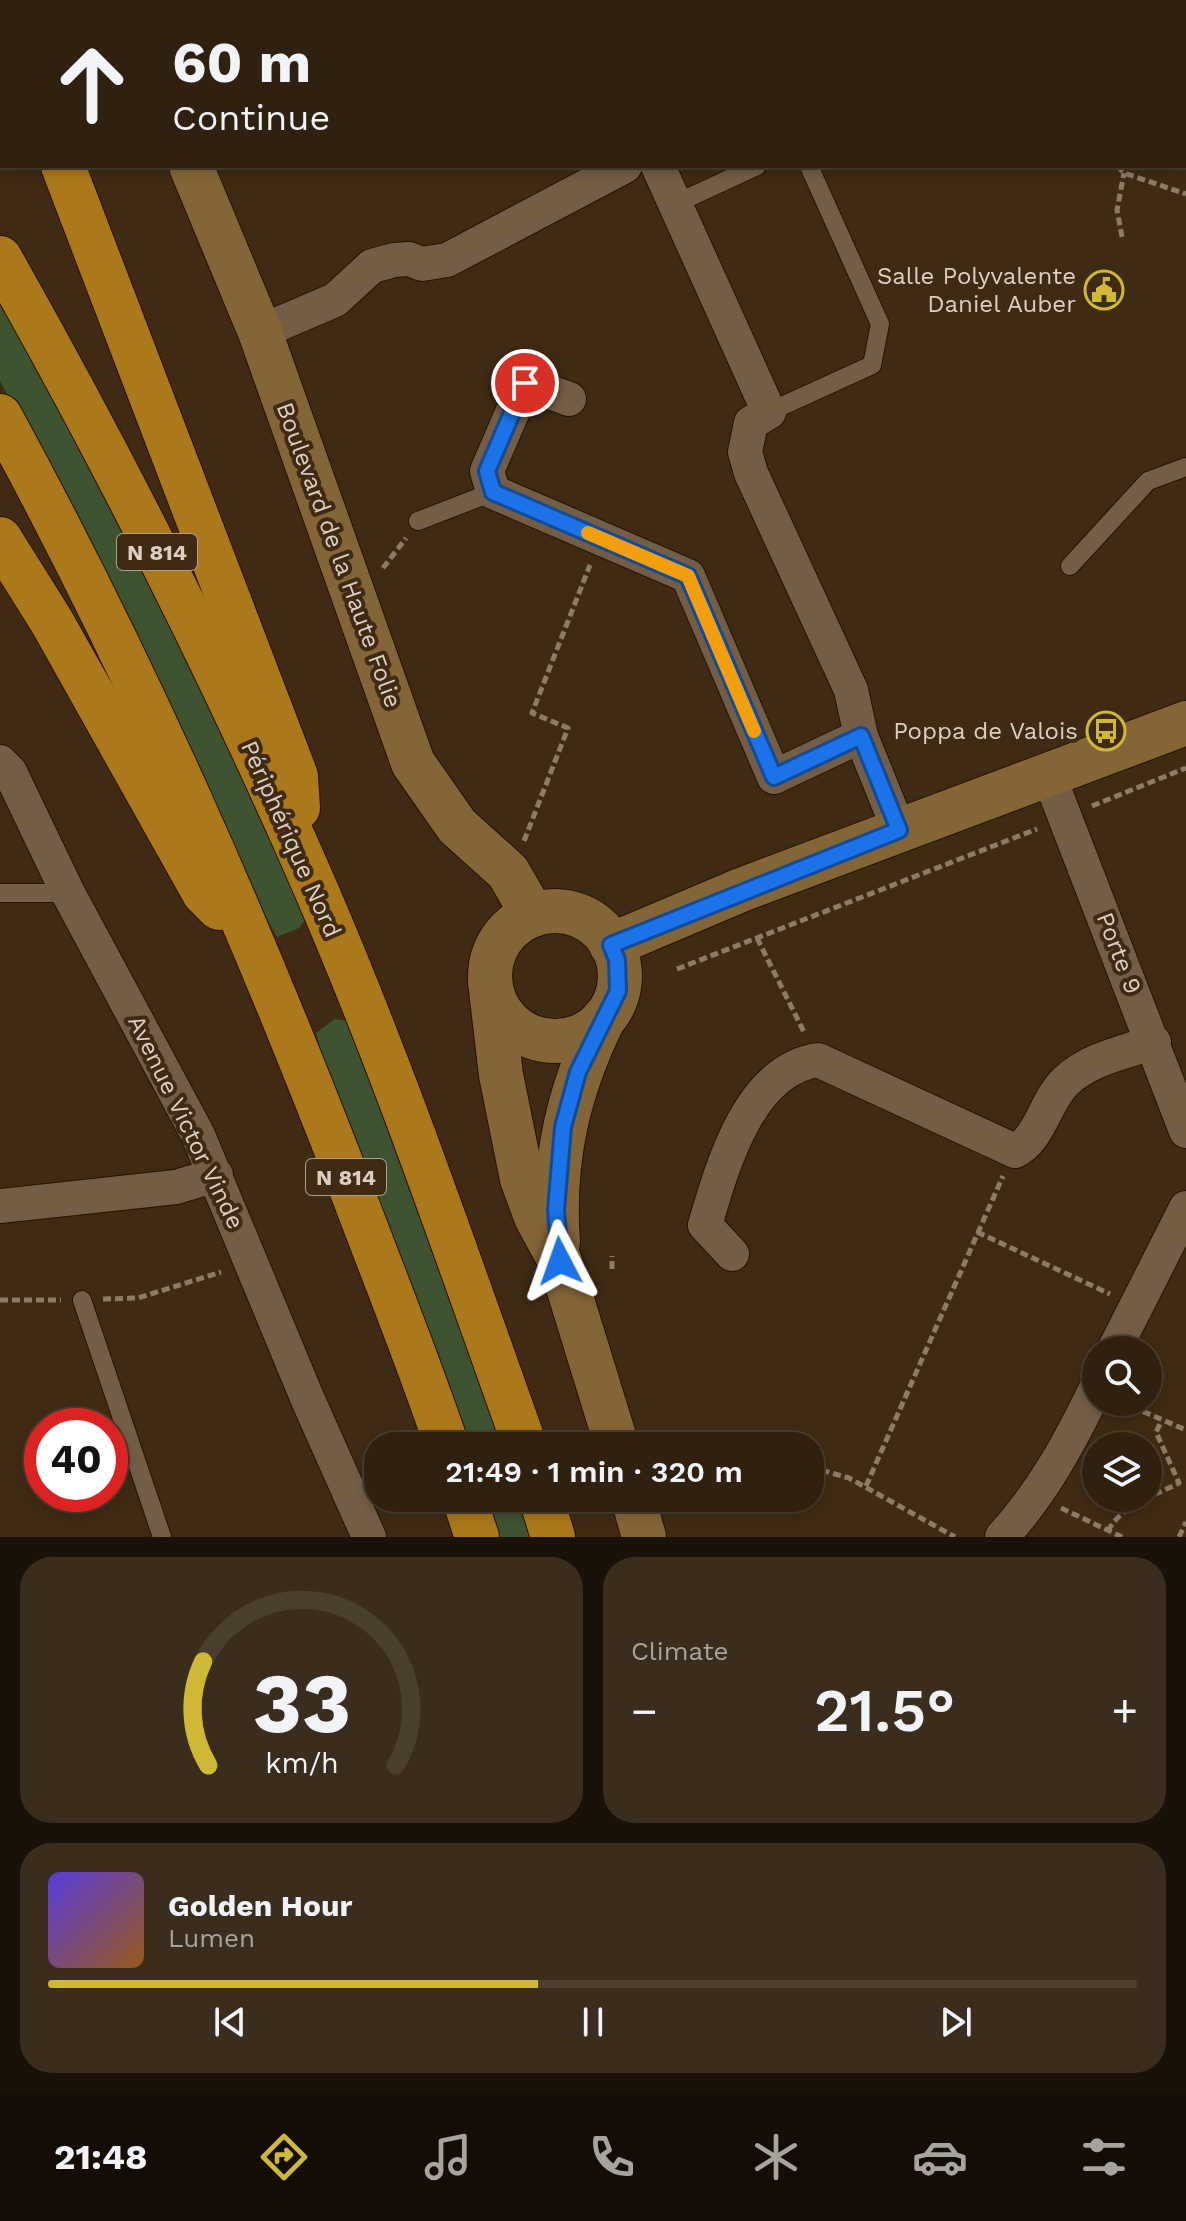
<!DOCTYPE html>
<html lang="en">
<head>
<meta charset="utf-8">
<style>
	:root { --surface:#2f200f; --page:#3b2d1d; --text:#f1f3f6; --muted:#a7a39e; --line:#4a3e2f; --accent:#d0b837 }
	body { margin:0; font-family:"Work Sans",sans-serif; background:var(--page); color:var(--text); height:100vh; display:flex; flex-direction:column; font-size:30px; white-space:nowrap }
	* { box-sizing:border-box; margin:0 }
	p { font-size:26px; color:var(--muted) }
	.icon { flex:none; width:44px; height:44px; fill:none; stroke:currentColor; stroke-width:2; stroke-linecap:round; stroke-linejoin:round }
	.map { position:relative; height:1537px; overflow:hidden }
	.sheet { display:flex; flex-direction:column; gap:20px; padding:20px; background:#1a1208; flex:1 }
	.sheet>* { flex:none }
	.top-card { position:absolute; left:0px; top:0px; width:1186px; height:168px; box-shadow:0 4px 12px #0003,0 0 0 2px var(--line); background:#2f200f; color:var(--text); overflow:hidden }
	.fabs { position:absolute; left:1082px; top:1336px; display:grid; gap:16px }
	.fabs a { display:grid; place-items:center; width:80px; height:80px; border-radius:50%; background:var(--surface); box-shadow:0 4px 12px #0003,0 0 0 2px var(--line); font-size:40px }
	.speed { position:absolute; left:24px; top:1408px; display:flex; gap:16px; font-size:40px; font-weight:700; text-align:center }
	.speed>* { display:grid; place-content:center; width:104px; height:104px; border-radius:50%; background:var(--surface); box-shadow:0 4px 12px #0003,0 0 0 2px var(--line); line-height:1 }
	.speed .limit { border:12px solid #d22; background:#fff; color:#111 }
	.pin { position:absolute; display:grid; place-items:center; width:68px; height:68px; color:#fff; margin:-34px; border:4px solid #fff; border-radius:50%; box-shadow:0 2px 8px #0007 }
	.me { position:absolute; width:88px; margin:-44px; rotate:356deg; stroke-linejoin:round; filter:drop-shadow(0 0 6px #0008) }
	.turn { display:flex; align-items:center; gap:28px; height:168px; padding:0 40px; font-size:36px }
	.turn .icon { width:104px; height:104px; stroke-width:2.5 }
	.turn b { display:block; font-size:56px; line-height:68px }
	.big { font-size:60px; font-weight:600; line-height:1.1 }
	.sheet .card { flex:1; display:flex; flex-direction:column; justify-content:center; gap:12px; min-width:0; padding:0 28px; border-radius:32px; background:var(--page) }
	.sheet .dial { align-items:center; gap:0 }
	.dial svg { height:208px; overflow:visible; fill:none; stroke:var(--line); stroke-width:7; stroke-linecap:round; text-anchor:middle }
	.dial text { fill:var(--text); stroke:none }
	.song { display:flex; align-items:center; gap:24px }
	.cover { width:96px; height:96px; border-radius:12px; background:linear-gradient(135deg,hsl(250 70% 55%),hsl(30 70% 35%)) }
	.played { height:8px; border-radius:4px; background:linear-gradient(90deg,var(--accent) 45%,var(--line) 45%) }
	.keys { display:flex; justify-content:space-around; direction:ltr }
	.heat { display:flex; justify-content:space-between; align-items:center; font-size:44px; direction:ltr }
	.sheet .tiles { flex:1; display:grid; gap:20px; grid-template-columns:1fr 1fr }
	.card:last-child { grid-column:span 2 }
	.trip { position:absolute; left:364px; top:1432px; width:460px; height:80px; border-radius:32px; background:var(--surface); box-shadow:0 4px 12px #0003,0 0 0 2px var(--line); font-weight:600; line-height:80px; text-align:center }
	.tab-bar { display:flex; height:128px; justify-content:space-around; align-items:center; background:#130d06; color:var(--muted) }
	.tab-bar .icon { width:56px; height:56px }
	.tab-bar .current { color:var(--accent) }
	.tab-bar b { font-size:36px; color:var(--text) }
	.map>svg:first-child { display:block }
	.green { fill:#3e5332 }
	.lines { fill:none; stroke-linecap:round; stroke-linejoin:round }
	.lane-casing { stroke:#251200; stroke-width:20 }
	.street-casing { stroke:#251200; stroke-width:36 }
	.secondary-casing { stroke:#251200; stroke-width:46 }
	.highway-casing { stroke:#251200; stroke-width:46 }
	.path { stroke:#8c7b69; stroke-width:5; stroke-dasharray:8 4; stroke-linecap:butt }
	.lane { stroke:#735d45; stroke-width:18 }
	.street { stroke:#735d45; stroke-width:34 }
	.secondary { stroke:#846538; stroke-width:44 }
	.highway { stroke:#ab781a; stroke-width:44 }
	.route-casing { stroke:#114b97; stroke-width:20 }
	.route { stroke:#1a73e8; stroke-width:14 }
	.slow { stroke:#f59e0b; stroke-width:14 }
	.labels { text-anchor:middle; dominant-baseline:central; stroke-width:8; stroke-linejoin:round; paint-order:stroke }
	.shield { fill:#3f2b14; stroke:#ad9e8e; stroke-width:2 }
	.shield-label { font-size:22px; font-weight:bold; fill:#dccfc2 }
	.poi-label { font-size:24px; fill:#dccfc2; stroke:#3f2b14; text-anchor:end }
	.street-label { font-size:24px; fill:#dccfc2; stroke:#3f2b14 }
</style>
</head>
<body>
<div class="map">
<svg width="1186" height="1537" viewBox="0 0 1186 1537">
	<rect width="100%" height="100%" fill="#3f2b14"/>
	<!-- green -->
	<g class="green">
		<path d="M0,297L123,525L297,895L305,920L299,928L277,937L265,916L203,773L0,381Z"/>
		<path d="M335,1019L350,1021L506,1446H463L332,1089L316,1033Z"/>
		<path d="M480,1498H522L533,1537H493Z"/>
	</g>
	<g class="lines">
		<defs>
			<g id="lane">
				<path d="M677,203L757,166"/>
				<path d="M769,412L872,365L880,324L809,166"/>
				<path d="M418,521L493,492"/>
				<path d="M1070,566L1148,481L1186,467"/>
				<path d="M0,893H68"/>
				<path d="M82,1300L162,1537"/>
			</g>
			<g id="street">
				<path d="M658,166L769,412L751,423L745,452L751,473L851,690L861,736L899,830"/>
				<path d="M260,332L335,300L372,266L394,260L409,259L422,264L447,260L625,166"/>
				<path d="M569,399L525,383L487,471L493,492L688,576L774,777L861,736"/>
				<path d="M0,762L10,772L68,893L198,1135L308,1400L369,1537"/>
				<path d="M1049,776L1186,1131"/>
				<path d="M0,1206L176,1187L216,1175"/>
				<path d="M732,1254L705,1225C722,1168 748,1070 818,1060L1015,1151C1040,1139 1045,1101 1066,1081C1089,1059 1125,1052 1154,1042"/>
				<path d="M1114,1350L1186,1208"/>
				<path d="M1002,1537C1043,1492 1070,1442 1096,1388"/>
			</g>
			<g id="secondary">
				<path d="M122,0L123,2"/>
				<path d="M191,166L260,332L413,763L457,826L508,872L533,915"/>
				<circle cx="555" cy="976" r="65"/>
				<path d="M611,945L741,890L1186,723"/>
				<path d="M490,981L501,1075L522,1179L536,1217L560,1261L617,1446"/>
				<path d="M558,1242C552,1161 568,1091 604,1018"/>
				<path d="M633,1498L644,1537"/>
			</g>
			<g id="highway">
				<path d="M0,6L2,11"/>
				<path d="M63,166L296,776L298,808"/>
				<path d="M0,258C109,451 210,650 300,853C386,1046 454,1247 525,1446"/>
				<path d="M0,416C138,669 249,923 352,1191C384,1276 418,1360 447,1446"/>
				<path d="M0,539L52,622L204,893L219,908"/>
				<path d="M464,1498L477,1537"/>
				<path d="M541,1498L553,1537"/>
			</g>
		</defs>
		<!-- lane casing -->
		<use href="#lane" class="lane-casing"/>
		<!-- street casing -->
		<use href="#street" class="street-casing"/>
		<!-- secondary casing -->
		<use href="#secondary" class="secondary-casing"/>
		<!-- highway casing -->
		<use href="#highway" class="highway-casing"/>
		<!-- path -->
		<g class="path">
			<path d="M764,0L765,2"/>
			<path d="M827,0L828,2"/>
			<path d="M1029,0L1030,2"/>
			<path d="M1176,2L1177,0"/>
			<path d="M1117,166L1124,173L1186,194"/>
			<path d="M1122,237L1117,210L1124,173"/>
			<path d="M383,568L406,538"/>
			<path d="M1092,806L1186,768"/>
			<path d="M524,841L568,728L532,713L590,565"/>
			<path d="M757,938L805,1034"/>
			<path d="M677,969L1037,829"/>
			<path d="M977,1232L1110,1294"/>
			<path d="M612,1269V1256"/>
			<path d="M103,1299L138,1298L221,1272"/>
			<path d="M0,1300H61"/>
			<path d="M1121,1402L1186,1430"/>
			<path d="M810,1467L849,1478L955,1537"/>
			<path d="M866,1486L1003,1176"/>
			<path d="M767,1503L770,1498"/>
			<path d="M1061,1508L1122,1537"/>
			<path d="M1108,1531C1120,1506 1156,1495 1179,1483L1156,1432L1161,1422"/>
			<path d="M1179,1537L1186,1522"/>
		</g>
		<!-- lane -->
		<use href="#lane" class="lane"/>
		<!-- street -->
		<use href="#street" class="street"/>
		<!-- secondary -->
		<use href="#secondary" class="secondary"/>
		<!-- highway -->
		<use href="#highway" class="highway"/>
	</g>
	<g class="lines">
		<defs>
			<path id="route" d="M525,383L487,471L493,492L688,576L774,777L861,736L899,830L611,945L617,960L618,991L578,1072L563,1127L556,1210L560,1261"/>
		</defs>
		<!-- route casing -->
		<use href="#route" class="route-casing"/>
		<!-- route -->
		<use href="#route" class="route"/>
		<!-- slow -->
		<path class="slow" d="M588,533L688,576L754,731"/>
	</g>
	<!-- icons -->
	<defs>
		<symbol id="civic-ring" viewBox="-11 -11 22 22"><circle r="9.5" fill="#3f2b14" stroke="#d0b837" stroke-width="1.5"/><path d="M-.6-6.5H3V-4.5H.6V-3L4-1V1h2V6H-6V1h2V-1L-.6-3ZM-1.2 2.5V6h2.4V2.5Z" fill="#d0b837"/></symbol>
		<symbol id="bus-ring" viewBox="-11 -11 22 22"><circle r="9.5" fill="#3f2b14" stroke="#d0b837" stroke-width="1.5"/><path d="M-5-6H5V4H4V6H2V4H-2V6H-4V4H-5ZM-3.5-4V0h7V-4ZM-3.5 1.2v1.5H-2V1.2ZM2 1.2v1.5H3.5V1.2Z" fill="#d0b837"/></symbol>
	</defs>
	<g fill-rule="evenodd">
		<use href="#civic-ring" x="1082" y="268" width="44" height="44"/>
		<use href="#bus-ring" x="1084" y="709" width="44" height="44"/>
	</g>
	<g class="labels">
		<!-- shield labels -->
		<g class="shield">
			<rect x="117" y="534" width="80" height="36" rx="6"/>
			<rect x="306" y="1159" width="80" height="36" rx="6"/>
		</g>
		<g class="shield-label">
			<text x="157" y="552">N 814</text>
			<text x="346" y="1177">N 814</text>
		</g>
		<!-- poi labels -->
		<g class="poi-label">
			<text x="1076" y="276">Salle Polyvalente<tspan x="1076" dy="28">Daniel Auber</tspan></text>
			<text x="1078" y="731">Poppa de Valois</text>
		</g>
		<!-- street labels -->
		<g class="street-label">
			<text transform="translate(339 555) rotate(70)">Boulevard de la Haute Folie</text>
			<text transform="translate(291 839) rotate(66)">Périphérique Nord</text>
			<text transform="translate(1119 953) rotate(69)">Porte 9</text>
			<text transform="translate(186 1122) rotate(64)">Avenue Victor Vinde</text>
		</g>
	</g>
</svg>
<div class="fabs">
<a><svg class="icon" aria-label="search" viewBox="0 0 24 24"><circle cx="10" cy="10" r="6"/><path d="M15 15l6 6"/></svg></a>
<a><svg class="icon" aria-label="layers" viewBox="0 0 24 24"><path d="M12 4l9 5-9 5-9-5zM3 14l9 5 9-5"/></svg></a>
</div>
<div class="speed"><div class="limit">40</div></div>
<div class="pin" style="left:525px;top:383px;background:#d93025"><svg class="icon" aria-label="arrive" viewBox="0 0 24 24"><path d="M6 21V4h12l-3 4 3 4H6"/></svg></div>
<svg class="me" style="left:560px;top:1261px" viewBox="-20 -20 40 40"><path d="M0-17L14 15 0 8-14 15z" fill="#1a73e8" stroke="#fff" stroke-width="4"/></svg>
<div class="trip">21:49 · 1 min · 320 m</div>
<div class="top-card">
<div class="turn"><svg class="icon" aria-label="ahead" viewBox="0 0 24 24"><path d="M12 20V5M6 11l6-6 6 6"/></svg><div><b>60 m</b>Continue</div></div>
</div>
</div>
<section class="sheet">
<div class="tiles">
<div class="card dial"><svg viewBox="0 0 100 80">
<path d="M14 69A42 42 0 1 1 86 69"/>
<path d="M14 69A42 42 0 0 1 12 29" stroke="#d0b837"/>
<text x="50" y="56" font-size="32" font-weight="700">33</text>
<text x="50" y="72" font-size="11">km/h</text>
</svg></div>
<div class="card"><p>Climate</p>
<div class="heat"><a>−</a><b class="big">21.5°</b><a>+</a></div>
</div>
<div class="card">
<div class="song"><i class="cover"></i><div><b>Golden Hour</b><p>Lumen</p></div></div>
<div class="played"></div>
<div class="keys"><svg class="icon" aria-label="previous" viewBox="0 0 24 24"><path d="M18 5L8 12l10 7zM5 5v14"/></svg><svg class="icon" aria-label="pause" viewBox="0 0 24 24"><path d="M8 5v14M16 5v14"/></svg><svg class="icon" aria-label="next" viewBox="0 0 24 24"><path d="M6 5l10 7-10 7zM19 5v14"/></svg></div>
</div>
</div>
</section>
<nav class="tab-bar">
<b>21:48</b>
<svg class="icon current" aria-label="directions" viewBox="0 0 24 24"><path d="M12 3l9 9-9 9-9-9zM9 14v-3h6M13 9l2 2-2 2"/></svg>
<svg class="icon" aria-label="music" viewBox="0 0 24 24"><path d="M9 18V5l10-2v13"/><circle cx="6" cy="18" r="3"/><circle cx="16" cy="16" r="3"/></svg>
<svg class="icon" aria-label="phone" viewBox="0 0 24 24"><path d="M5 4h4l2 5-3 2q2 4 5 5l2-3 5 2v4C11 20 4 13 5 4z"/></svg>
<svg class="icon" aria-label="climate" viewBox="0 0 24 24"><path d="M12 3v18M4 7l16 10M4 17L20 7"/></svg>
<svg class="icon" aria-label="car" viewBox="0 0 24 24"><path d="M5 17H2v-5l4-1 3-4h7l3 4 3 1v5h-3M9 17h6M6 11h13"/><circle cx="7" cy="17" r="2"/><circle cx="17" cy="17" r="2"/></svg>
<svg class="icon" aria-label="filters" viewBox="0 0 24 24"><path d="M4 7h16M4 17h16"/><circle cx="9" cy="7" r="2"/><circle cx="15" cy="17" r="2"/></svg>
</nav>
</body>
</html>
